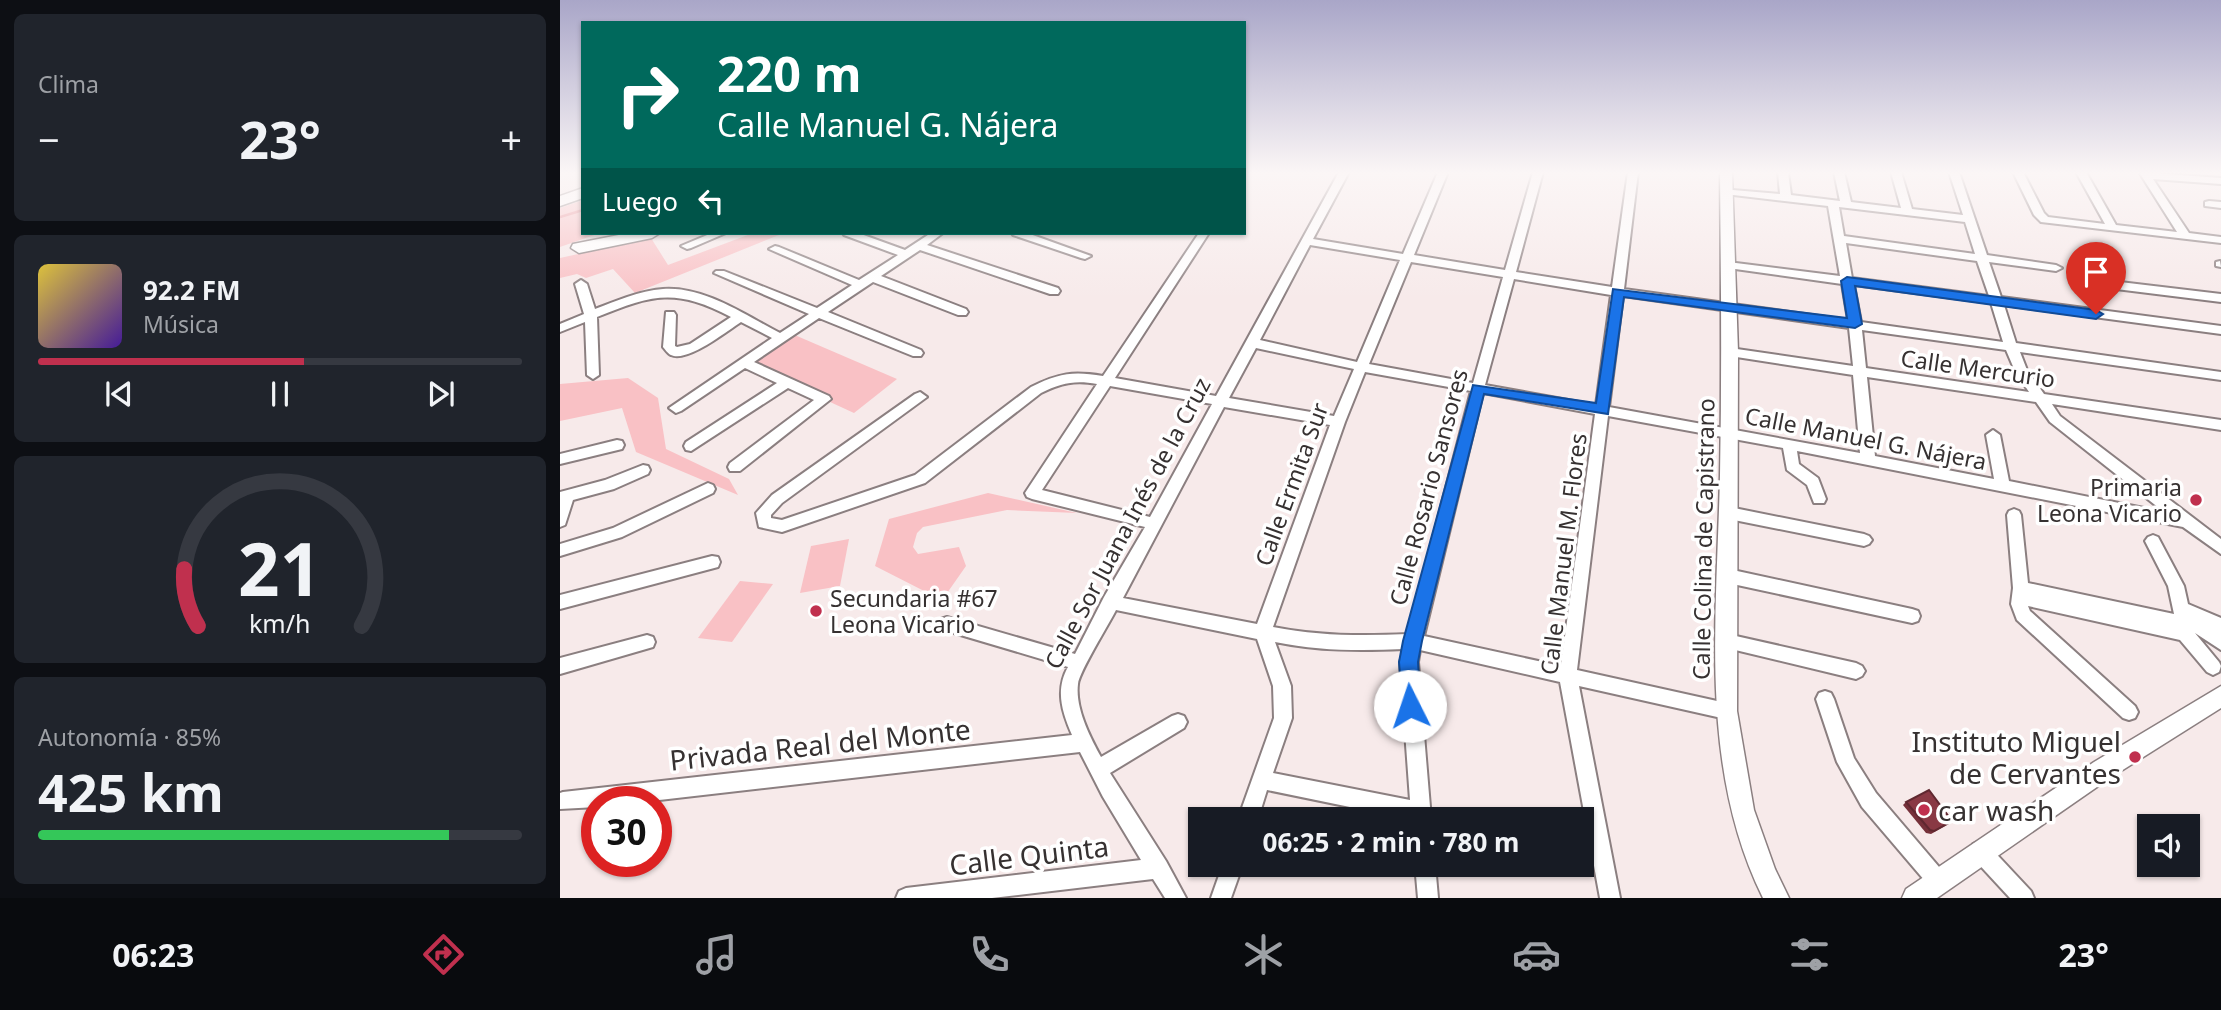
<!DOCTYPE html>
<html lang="es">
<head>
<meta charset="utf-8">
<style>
	:root { --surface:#171b24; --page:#20242c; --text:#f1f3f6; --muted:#9ea1a6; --line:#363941; --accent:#c0304e }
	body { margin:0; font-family:"Noto Sans",sans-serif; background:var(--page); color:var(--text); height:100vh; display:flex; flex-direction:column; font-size:26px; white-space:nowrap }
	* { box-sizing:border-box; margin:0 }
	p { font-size:23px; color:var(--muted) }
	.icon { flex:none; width:38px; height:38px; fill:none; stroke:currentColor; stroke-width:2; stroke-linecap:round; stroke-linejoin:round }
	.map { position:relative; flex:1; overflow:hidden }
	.drawer { display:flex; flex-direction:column; gap:14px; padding:14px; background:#0d0f14; width:560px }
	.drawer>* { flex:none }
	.top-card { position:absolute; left:21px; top:21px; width:665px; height:214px; border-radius:0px; box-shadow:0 2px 5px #0004; background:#00695c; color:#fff; overflow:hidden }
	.controls { position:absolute; left:1577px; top:814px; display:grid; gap:14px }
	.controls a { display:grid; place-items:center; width:63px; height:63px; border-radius:0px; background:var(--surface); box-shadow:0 2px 5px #0004; font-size:35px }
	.speed { position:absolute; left:21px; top:786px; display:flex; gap:14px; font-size:35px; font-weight:700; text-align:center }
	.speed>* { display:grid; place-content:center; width:91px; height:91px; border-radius:50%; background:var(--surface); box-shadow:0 2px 5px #0004; line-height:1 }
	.speed .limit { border:10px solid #d22; background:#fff; color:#111 }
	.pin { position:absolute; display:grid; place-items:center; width:60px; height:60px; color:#fff; margin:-72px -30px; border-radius:50% 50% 50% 0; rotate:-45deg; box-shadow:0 0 7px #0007 }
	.pin .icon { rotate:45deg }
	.me { position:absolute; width:77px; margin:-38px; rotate:356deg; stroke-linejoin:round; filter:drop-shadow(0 0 5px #0008) }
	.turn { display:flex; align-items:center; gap:24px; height:147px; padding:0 21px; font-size:32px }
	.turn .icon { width:91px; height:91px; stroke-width:2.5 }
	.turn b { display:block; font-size:49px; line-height:60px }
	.then { display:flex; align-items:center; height:66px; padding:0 21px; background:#0003; gap:14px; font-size:26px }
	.big { font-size:52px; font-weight:700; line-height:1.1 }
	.drawer .tile { flex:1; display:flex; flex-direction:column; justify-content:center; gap:10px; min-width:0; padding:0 24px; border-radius:10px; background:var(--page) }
	.drawer .dial { align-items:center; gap:0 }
	.dial svg { height:182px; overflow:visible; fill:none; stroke:var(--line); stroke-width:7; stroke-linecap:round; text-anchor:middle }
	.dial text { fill:var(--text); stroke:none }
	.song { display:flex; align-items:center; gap:21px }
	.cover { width:84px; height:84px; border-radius:10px; background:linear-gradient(135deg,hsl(50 70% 55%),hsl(260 70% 35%)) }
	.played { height:7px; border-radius:4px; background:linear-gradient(90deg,var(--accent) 55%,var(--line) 55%) }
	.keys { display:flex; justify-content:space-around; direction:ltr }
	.heat { display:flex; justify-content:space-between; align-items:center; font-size:38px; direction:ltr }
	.charge { height:10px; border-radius:5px; background:linear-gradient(90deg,#34c759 85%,var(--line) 0) }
	.trip { position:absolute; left:628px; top:807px; width:406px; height:70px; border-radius:0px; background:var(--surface); box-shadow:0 2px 5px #0004; font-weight:700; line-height:70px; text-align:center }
	.menu { display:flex; height:112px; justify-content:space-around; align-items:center; background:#090b0e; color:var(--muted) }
	.menu .icon { width:49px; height:49px }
	.menu .active { color:var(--accent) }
	.menu b { font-size:32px; color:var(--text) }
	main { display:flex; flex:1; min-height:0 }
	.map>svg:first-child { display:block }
	.green { fill:#f9c1c5 }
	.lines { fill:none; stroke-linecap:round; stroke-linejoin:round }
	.stream { stroke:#ea9098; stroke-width:2.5 }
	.minor-casing { stroke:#8b7f80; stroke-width:4 }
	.major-casing { stroke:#8b7f80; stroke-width:3 }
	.highway-casing { stroke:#8b7f80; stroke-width:3 }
	.minor { fill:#fff; fill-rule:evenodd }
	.major { fill:#fff; fill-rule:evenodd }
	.highway { fill:#fff; fill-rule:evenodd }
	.wall { fill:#76313a }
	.building { fill:#893944; stroke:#602830; stroke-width:2 }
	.route { fill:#1a73e8; stroke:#114b97; stroke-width:2 }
	.poi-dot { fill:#c0304e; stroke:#fff; stroke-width:2.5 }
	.labels { text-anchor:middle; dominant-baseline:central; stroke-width:7; stroke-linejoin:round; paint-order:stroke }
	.street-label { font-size:23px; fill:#363131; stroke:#fff }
	.poi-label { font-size:23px; fill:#363131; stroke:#fff; text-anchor:end }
	.near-poi-label { font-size:28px; fill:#363131; stroke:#fff; text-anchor:end }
	.near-street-label { font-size:28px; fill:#363131; stroke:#fff }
</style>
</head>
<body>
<main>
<section class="drawer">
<div class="tile"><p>Clima</p>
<div class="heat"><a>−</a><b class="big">23°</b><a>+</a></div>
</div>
<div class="tile">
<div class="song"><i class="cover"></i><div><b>92.2 FM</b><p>Música</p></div></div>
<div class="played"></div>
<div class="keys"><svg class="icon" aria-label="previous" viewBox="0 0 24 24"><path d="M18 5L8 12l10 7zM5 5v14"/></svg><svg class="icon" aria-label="pause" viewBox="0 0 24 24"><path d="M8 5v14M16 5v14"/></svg><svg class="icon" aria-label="next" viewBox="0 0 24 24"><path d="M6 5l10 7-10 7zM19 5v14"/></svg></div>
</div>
<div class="tile dial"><svg viewBox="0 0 100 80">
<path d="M14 69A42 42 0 1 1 86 69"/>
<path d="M14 69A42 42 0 0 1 8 44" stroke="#c0304e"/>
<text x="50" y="56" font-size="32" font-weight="700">21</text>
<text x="50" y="72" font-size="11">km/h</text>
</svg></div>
<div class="tile"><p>Autonomía · 85%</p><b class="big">425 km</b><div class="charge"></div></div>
</section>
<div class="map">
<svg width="1661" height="898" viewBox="0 0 1661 898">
	<rect width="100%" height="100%" fill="#f7eaea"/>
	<!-- green -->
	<g class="green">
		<path d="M23,200V233H40L0,247V208Z"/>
		<path d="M193,233H224L75,293L53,269L26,278L17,274L0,278V258L91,238L108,265Z"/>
		<path d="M230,333L337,379L294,413L185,363Z"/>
		<path d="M68,378L98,398L106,449L169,479L178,495L76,452L62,408L0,421V384Z"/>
		<path d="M428,493L517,513L447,510L363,527L357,533L353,547L358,554L399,547L406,566L385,596L368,593L315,566L329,519Z"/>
		<path d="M289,539L280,586L240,593L251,546Z"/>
		<path d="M180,581L213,584L172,642L138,638Z"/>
	</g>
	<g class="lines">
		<!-- stream -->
		<path class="stream" d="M0,217L23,210"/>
		<defs>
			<g id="minor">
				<path d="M779,172H789L753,239L843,254L878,172H888L854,255L945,270L973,172H983L956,272L1052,287L1068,172H1078L1064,289L1288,320L1282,284L1168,268L1162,265L1168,262L1280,276L1268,206L1165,194L1161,193V189L1220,194L1218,172H1228L1231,195L1280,201L1274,172H1284L1291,202L1341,208L1331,172H1341L1352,209L1403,215L1389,172H1399L1427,255L1496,265L1502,268L1496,271L1429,262L1441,297L1661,326V334L1444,305L1456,343L1661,372V380L1460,352L1467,370L1484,394L1661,420V430L1492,404L1500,416L1661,539V554L1623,527L1237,451L1239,464L1258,478L1266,499L1264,503H1254L1247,485L1227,470L1223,448L1048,416L1017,670L1166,703L1172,705L1175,711L1172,717L1166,719L1019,686L1060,898H1040L1000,682L860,650L858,662L871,819H848L707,790L698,819H678L714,718L713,686L697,639L556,610C549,624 519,672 518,684C515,708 530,737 541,757L612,716L618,714L624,716L627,722L624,728L550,773L606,861L626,898H605L593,879L432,898H336L339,891L346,888L581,860L543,797L520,752L82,802H37V807L0,809V793L3,792L512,735C502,712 495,690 508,667L387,631L381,629L379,624L381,619L387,617L515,654L544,597L585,527L472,499L467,497L465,493L537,384C515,380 501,383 481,393L365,483L222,532L199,527L196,513L212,495L355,394L360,392L367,397L222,503L211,515V518L222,520L355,475L471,387C499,373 513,371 543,376L639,233H649L555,378L656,396ZM1279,207L1405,222L1415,254L1284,236ZM1286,243L1417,261L1429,296L1292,278ZM750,245L840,260L797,362L700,340ZM851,262L943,277L913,383L809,364ZM954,279L1051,295L1036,405L925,385ZM1294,285L1431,303L1443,342L1301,322ZM1063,296L1289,328L1293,366L1170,348L1164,352L1170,356L1293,375L1300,453L1049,407ZM1302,330L1446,350L1455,371L1469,392L1306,368ZM696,348L794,369L774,416L669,398ZM805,372L911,391L848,634C802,636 758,636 713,627L785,422ZM1307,377L1476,402L1490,422L1604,512L1449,481L1440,435L1433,430L1426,435L1434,479L1315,456ZM550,386L652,404L590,517L482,490ZM923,393L1035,414L1001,666L864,636ZM664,407L770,425L697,624L563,598ZM715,642C758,651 800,651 844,649L840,662L850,800L713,773L732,718L731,686Z"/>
				<path d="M1453,172H1463L1484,213L1488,217L1545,224L1516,172H1526L1556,225L1617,232L1579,172L1661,178V184L1593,179L1629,233L1661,237V243L1481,222L1474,215Z"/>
				<path d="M1649,201L1661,202V208L1645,206V202Z"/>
				<path d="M152,233H166L131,248L127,249L121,246Z"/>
				<path d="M283,233H298L345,250L371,233H383L367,245L498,288L500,291L498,294H490L360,250L321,276L406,309L408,312L406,315H398L313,282L268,312L361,350L363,353L361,356H353L259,318L194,362L269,396L271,399L180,471H170L168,467L170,463L254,400L228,388L131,451L126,450L124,446L126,442L217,383L185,368L121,411L116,413L109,408L212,338L181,322C167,331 127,363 111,355C108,354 105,349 103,347L106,312H114L116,315L115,346L117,347L130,344L171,317C116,288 93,294 37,317L39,375L33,379L27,375L25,322L0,332V324L24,314L15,284L21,280L27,284L35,309C56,301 79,291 103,289C144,286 185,315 220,333L249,314L154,273L156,271H164L257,308L292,285L209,249L215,246L219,247L299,280L338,255L284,235Z"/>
				<path d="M452,233H467L531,256L525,259L521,258L453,235Z"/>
				<path d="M1660,261L1661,267L1656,266V262Z"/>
				<path d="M1560,282L1661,294V302L1556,289L1554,286Z"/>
				<path d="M57,440L62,441L64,445L62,449L0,464V454Z"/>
				<path d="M83,465L88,466L90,470L88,474L54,489L13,500L5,525L0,527V492L45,480Z"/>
				<path d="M148,483L153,485L155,489L153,493L62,537L0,556V544L53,528Z"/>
				<path d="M1169,507L1304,534L1309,536L1312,540L1309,544L1304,546L1169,519L1164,517L1162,513L1164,509Z"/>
				<path d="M1454,509L1459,511L1461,515L1468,583L1614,614L1608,586L1585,541L1588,537L1593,535L1598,537L1624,586L1628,604L1661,618V650L1635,633L1659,662L1661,666L1659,672L1653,675L1647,672L1620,640L1468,606L1470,611L1575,706L1578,712L1575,718L1569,720L1563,718L1457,620L1451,604L1453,588L1447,515L1449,511Z"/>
				<path d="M152,556L158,557L160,562L158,567L0,609V595Z"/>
				<path d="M1168,569L1352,609L1358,611L1360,616L1358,621L1352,623L1168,583L1162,581L1160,576L1162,571Z"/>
				<path d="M1167,634L1296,663L1302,666L1305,671L1302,676L1296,679L1167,648L1161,646L1159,641L1161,636Z"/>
				<path d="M87,635L93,637L95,642L93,647L0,674V658Z"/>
				<path d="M1265,691L1271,693L1274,699L1294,758L1316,793L1385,874L1388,881L1385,888L1378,891L1371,888L1302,807L1277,762L1256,699L1259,693Z"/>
				<path d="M1420,841L1427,844L1471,891L1474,898H1450L1413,858L1410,851L1413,844Z"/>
				<path d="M663,864H683L671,898H651Z"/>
				<path d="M855,864H875L878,898H858Z"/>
			</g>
			<g id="major">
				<path d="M1160,172H1172L1178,352L1177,711L1194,810L1215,869L1229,898H1203C1138,767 1157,616 1160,475C1162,374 1161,273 1160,172Z"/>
				<path d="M1661,686V708L1550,778L1377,898H1342L1346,889L1534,762Z"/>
			</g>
			<g id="highway">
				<path d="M23,188V198L0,206V196Z"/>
				<path d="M69,233H100L92,238L19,253L11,248L13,244Z"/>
			</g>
		</defs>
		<!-- minor casing -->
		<use href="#minor" class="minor-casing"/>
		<!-- major casing -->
		<use href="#major" class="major-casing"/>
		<!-- highway casing -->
		<use href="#highway" class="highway-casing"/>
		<!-- minor -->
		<use href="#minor" class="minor"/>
		<!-- major -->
		<use href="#major" class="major"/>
		<!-- highway -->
		<use href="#highway" class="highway"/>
	</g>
	<!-- wall -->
	<path class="wall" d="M1346,802L1389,824L1371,834L1366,833L1343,805Z"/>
	<!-- building -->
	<path class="building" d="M1369,790L1392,821L1374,831L1370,830L1346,802Z"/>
	<!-- sky -->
	<linearGradient id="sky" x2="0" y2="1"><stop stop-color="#a9a6c8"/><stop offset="0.58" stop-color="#fbf6f6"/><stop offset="1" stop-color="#fbf6f6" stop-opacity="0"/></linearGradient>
	<rect width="1661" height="298" fill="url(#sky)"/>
	<!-- route -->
	<path class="route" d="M1287,277L1536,310L1543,314L1536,319L1295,286L1302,324L1295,328L1064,297L1048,414L924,394L862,641L858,662L861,706L858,713L850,716L843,713L839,662L843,641L913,385L1036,403L1053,289L1287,318L1281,281Z"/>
	<!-- markers -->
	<g class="poi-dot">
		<circle cx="1636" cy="500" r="7"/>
		<circle cx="256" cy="611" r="7"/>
		<circle cx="1575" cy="757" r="7"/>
		<circle cx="1364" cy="810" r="7"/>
	</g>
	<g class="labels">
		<!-- street labels -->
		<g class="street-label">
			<text transform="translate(1418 368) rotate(8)">Calle Mercurio</text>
			<text transform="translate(1306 438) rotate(11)">Calle Manuel G. Nájera</text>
			<text transform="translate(731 484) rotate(-70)">Calle Ermita Sur</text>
			<text transform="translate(868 487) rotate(-75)">Calle Rosario Sansores</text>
			<text transform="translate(567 523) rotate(-62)">Calle Sor Juana Inés de la Cruz</text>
			<text transform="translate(1143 539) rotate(-89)">Calle Colina de Capistrano</text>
			<text transform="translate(1003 554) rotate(-83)">Calle Manuel M. Flores</text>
		</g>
		<!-- poi labels -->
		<g class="poi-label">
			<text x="1622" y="487">Primaria<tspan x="1622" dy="26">Leona Vicario</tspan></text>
			<text x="270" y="598" text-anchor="start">Secundaria #67<tspan x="270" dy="26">Leona Vicario</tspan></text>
		</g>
		<!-- near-poi labels -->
		<g class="near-poi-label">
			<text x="1561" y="741">Instituto Miguel<tspan x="1561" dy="32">de Cervantes</tspan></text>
			<text x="1378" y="810" text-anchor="start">car wash</text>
		</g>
		<!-- near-street labels -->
		<g class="near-street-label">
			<text transform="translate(260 744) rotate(-6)">Privada Real del Monte</text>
			<text transform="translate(469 855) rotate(-7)">Calle Quinta</text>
		</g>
	</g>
</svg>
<div class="controls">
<a><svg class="icon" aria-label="sound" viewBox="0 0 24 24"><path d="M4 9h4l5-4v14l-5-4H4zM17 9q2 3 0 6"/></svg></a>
</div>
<div class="speed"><div class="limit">30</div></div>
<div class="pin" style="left:1536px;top:314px;background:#d93025"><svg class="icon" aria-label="arrive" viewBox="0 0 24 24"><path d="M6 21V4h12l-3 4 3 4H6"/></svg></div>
<svg class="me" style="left:850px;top:706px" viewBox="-20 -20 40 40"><circle r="19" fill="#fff"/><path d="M0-13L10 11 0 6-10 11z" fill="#1a73e8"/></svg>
<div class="trip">06:25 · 2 min · 780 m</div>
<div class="top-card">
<div class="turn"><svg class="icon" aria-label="right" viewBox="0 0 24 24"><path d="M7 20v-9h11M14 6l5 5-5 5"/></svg><div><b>220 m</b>Calle Manuel G. Nájera</div></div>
<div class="then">Luego<svg class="icon" aria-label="left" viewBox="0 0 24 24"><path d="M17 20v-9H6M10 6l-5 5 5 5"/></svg></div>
</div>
</div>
</main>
<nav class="menu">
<b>06:23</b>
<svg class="icon active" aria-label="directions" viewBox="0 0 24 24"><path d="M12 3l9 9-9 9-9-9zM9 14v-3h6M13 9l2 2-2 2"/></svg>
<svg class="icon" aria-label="music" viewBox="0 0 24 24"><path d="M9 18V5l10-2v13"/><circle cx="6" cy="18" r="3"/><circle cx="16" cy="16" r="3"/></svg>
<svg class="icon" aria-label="phone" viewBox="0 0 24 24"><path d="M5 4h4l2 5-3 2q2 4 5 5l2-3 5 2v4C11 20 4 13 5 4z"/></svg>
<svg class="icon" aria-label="climate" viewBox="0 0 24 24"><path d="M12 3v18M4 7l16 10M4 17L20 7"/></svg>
<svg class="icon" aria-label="car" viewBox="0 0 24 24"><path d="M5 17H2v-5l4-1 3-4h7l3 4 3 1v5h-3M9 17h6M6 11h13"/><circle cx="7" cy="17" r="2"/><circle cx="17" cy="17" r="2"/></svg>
<svg class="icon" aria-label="filters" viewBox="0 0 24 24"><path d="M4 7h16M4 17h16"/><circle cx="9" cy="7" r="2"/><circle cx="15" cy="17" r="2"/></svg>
<b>23°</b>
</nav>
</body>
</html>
